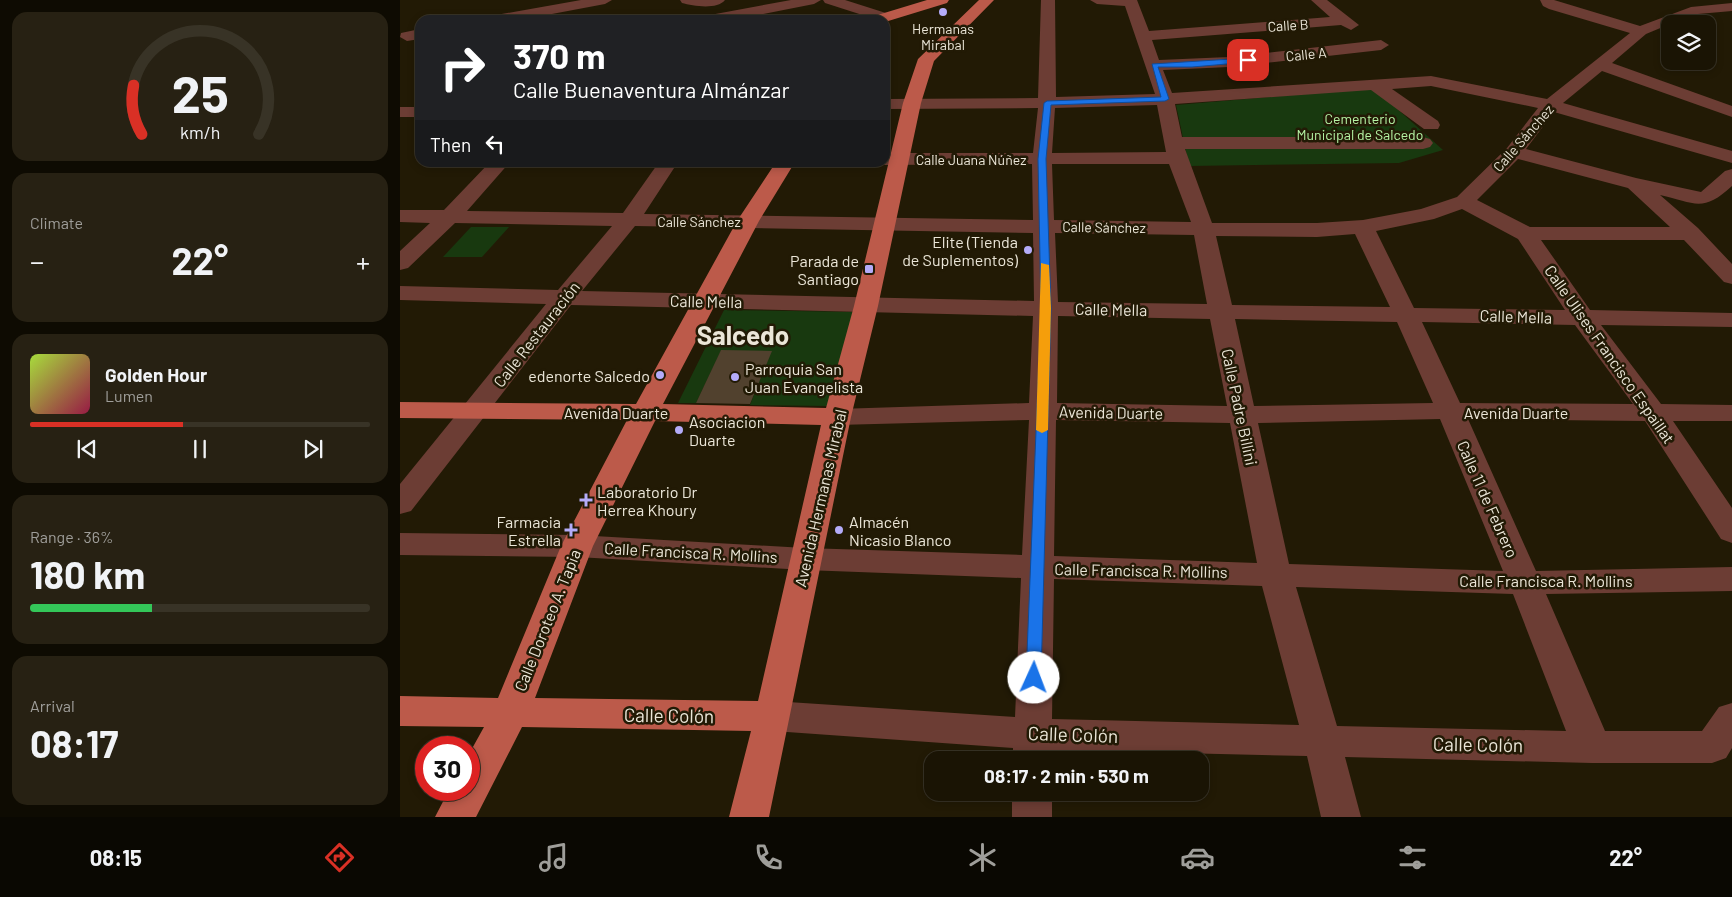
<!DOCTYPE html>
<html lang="en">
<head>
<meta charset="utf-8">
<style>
	:root { --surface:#1a1404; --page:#272113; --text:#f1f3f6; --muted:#9f9e9a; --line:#383326; --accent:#d93025 }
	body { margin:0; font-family:Barlow,sans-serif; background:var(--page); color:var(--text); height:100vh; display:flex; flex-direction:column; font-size:19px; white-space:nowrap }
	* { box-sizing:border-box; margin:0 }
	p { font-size:16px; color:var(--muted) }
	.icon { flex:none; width:28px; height:28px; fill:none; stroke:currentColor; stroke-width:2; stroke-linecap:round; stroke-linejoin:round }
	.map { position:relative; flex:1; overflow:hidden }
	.sheet { display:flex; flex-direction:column; gap:12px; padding:12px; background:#0e0b02; width:400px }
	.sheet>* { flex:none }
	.top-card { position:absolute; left:15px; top:15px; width:475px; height:152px; border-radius:15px; box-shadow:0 2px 8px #0003,0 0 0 1px var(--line); background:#202124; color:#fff; overflow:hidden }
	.tools { position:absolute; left:1261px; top:15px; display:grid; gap:10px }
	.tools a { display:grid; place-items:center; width:55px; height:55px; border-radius:10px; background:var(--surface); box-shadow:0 2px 8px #0003,0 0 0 1px var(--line); font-size:25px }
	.speed { position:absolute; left:15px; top:736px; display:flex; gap:10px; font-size:25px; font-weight:700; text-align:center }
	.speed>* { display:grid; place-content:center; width:65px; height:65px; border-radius:50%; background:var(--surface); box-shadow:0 2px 8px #0003,0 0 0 1px var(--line); line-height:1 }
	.speed .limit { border:8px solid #d22; background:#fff; color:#111 }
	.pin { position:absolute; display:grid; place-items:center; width:42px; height:42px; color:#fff; margin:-21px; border-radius:10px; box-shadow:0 2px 8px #0006 }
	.me { position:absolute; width:55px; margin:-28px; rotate:2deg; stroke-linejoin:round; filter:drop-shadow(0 0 4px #0008) }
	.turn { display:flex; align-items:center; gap:18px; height:105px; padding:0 15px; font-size:22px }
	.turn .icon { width:65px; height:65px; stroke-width:2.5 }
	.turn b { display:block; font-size:35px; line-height:42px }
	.then { display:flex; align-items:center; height:48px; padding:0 15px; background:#0003; gap:10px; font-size:19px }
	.big { font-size:38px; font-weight:700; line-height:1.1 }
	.sheet .tile { flex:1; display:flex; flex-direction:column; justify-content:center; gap:8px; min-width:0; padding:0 18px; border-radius:15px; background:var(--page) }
	.sheet .dial { align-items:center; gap:0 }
	.dial svg { height:130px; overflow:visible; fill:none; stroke:var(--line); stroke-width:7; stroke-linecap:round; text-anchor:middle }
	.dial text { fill:var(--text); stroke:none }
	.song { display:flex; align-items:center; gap:15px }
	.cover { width:60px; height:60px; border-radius:8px; background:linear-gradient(135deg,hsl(80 70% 55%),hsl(340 70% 35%)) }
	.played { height:5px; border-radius:2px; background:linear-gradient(90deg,var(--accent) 45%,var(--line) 45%) }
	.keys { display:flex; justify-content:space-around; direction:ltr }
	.heat { display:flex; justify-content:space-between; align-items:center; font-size:28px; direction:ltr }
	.charge { height:8px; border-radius:4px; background:linear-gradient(90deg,#34c759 36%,var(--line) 0) }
	.trip { position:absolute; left:524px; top:751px; width:285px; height:50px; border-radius:15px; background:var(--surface); box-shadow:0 2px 8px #0003,0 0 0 1px var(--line); font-weight:700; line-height:50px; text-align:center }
	.tab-bar { display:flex; height:80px; justify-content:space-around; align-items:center; background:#0a0802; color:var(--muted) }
	.tab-bar .icon { width:35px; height:35px }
	.tab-bar .selected { color:var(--accent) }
	.tab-bar b { font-size:22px; color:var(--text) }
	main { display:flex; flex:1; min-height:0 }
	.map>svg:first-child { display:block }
	.green { fill:#18390f }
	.building { fill:#51412e }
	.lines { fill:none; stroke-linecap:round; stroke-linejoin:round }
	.minor { fill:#6c3d34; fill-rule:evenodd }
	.major { fill:#bc5a4a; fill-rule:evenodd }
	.route { fill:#1a73e8; stroke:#114b97 }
	.slow { fill:#f59e0b }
	.poi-dot { fill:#b4acf9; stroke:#221a05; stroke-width:2 }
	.labels { text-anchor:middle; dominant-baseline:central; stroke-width:5; stroke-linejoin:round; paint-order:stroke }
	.far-street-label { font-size:14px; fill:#ebe6d8; stroke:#221a05 }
	.far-poi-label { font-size:14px; fill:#ebe6d8; stroke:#221a05 }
	.far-park-label { font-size:14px; fill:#b5f4a5; stroke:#221a05 }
	.poi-label { font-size:16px; fill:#ebe6d8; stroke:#221a05; text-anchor:end }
	.street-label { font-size:16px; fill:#ebe6d8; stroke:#221a05 }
	.near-street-label { font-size:19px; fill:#ebe6d8; stroke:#221a05 }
	.town-label { font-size:26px; font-weight:bold; fill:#ebe6d8; stroke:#221a05 }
</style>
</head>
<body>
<main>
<section class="sheet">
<div class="tile dial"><svg viewBox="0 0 100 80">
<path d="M14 69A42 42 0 1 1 86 69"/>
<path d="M14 69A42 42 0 0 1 9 39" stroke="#d93025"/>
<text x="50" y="56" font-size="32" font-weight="700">25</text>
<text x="50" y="72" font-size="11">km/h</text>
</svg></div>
<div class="tile"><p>Climate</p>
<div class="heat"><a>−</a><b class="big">22°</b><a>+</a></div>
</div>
<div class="tile">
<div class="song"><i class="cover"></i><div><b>Golden Hour</b><p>Lumen</p></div></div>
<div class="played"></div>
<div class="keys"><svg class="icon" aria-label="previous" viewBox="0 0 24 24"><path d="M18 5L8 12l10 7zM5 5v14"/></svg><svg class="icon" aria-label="pause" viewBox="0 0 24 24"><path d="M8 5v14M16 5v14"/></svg><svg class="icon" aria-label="next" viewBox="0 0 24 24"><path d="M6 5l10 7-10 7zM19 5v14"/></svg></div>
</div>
<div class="tile"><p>Range · 36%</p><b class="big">180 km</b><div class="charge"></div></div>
<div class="tile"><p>Arrival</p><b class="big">08:17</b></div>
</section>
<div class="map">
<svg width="1332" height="817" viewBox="0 0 1332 817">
	<rect width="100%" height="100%" fill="#221a05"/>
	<!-- green -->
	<g class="green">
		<path d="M974,88L1043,150L999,163L789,166L776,105Z"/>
		<path d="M71,227H109L82,257H43Z"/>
		<path d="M324,310L458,312L428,406L350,405L371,351H321L296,403H278Z"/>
	</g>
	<!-- building -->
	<path class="building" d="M321,350L372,351L350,404L296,403Z"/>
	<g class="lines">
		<!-- minor -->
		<g class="minor">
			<path d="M181,0H212L205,4L120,20H88L96,15Z"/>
			<path d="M280,0H325C317,10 293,6 282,3Z"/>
			<path d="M391,0H421L414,4L333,20H302L310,15Z"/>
			<path d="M423,0H445L489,14L491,17L485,21L478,20L425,3Z"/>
			<path d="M641,0H655L656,97L755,94L725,6L697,4L690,0H737L749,31L930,17L911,0H927L959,25L951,30L941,25L752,40L759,60L829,57L981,40L989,45L981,50L829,67L763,70L772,93L1031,76L1147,99L1230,33L1149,9L1143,6L1140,0H1154L1240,26L1291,7L1332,3V11L1298,14L1270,24L1246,34L1212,63L1332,106V117L1202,71L1163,103L1332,151V163L1154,112L1126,149L1236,178L1301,192L1325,171L1332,169V186C1303,213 1295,203 1260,195L1298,228L1332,264V284L1324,282L1284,240H1141L1190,310L1332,313V327L1201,325L1261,404L1332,405V421H1273L1332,508V543L1321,539L1245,421L1068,419L1136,571L1332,567V591L1146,594L1205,731H1302L1319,707L1332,703V748L1326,758L1312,763H1192L945,757L961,817H921L907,756L652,750L651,760H613V748L373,731L360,727L354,716L360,705L373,701L615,717L621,578L405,570L177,557L0,555V533L177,535L405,548L622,555L629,420L437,425L427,423L423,417L427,411L437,409L629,403L633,316L171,305L11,511L0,514V484L146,304L0,300V286L158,290L212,226L55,223L8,268L0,270V251L30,223L0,222V210H44L90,162H110L67,211L223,213L259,162H278L244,214L633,220L632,164L485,165L478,162H485V153H633L638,108L485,109V99L638,98ZM1031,86L1138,108L1107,148L1057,197L1021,209L963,220L917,223H812L785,149H1023L1030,147L1033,143L1030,139L1023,137H782L775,104L971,90L1024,129H1038L1040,125L1038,121L992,89ZM757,105L766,152L652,153L655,108ZM1118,159L1228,188L1270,227H1130L1077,200ZM652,164H769L791,222L654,220ZM1062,209L1118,239L1165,310L1014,308L976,231L1034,219ZM235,226L633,233L634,301L182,291ZM655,233L794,235L807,304L658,302ZM955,234L990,307L832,305L816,236L917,237ZM658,316L810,319L827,406L657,403ZM835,319L997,322L1033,403L854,406ZM1022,322L1175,325L1233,404L1060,403ZM1040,419L1103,571L889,564L858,423ZM656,420L830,423L857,563L654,556ZM654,579L862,586L899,725L652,719ZM896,587L1113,594L1166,731L937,726Z"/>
			<path d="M208,15L220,17L223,20H200Z"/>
			<path d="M20,29V39L7,41L0,37L1,33Z"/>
			<rect x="0" y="107" width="20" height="10"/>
			<rect x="612" y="792" width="40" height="25"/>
		</g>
		<!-- major -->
		<g class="major">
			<path d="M527,0H549L547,3L485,22V20H468L471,17Z"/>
			<path d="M579,0H594L534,61L521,103L478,306L451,417L369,817H329L351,731L122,727L76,817H35L49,790H69V754L84,727L0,726V696L98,698L161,546L227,420L0,418V402L236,404L337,221L376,162H395L359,221L263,404L426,408L454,306L503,103L518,59ZM255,421L421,425L358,701L135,698L193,546Z"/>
		</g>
	</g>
	<!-- route -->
	<path class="route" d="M848,58L850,62L792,67H758L769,99L765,101L651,105L646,159L651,308L641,678L639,682H628L626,678L641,308L638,159L644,103L647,101L761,97L752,64Z"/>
	<!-- slow -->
	<path class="slow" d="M641,263L649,265L651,308L648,430L642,433L636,430Z"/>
	<!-- markers -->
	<g class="poi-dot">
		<circle cx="543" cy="12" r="5"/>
		<circle cx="628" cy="250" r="5"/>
		<rect x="464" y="264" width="10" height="10" rx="2.5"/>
		<circle cx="260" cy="375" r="5"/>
		<circle cx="335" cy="377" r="5"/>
		<circle cx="279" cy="430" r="5"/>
		<path d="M183.5 492.5h5v5h5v5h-5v5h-5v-5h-5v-5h5z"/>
		<path d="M168.5 522.5h5v5h5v5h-5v5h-5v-5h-5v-5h5z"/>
		<circle cx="439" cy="530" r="5"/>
	</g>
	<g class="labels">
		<!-- far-street labels -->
		<g class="far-street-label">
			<text transform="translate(888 25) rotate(-4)">Calle B</text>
			<text transform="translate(906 54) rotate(-6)">Calle A</text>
			<text transform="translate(1123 138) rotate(-49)">Calle Sánchez</text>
			<text x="571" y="159">Calle Juana Núñez</text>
			<text x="299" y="221">Calle Sánchez</text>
			<text transform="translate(704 227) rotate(1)">Calle Sánchez</text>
		</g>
		<!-- far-poi labels -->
		<g class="far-poi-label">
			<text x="543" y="28">Hermanas<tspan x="543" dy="16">Mirabal</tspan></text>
		</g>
		<!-- far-park labels -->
		<g class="far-park-label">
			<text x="960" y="118">Cementerio<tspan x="960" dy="16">Municipal de Salcedo</tspan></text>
		</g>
		<!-- poi labels -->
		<g class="poi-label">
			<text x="618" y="241">Elite (Tienda<tspan x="618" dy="18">de Suplementos)</tspan></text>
			<text x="459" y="260">Parada de<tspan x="459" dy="18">Santiago</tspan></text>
			<text x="345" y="368" text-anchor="start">Parroquia San<tspan x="345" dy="18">Juan Evangelista</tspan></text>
			<text x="250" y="375">edenorte Salcedo</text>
			<text x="289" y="421" text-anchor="start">Asociacion<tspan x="289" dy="18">Duarte</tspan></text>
			<text x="197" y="491" text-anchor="start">Laboratorio Dr<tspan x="197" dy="18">Herrea Khoury</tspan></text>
			<text x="161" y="521">Farmacia<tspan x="161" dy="18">Estrella</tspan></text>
			<text x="449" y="521" text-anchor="start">Almacén<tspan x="449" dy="18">Nicasio Blanco</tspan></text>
		</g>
		<!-- street labels -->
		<g class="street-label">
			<text transform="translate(306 301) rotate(1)">Calle Mella</text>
			<text transform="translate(711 309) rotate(1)">Calle Mella</text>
			<text transform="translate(1116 316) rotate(2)">Calle Mella</text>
			<text transform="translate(136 334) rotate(-52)">Calle Restauración</text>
			<text transform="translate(1210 354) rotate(55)">Calle Ulises Francisco Espaillat</text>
			<text transform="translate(840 407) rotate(78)">Calle Padre Billini</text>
			<text x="216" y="412">Avenida Duarte</text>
			<text transform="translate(711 412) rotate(1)">Avenida Duarte</text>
			<text x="1116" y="412">Avenida Duarte</text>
			<text transform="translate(420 498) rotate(-77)">Avenida Hermanas Mirabal</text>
			<text transform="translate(1088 499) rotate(66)">Calle 11 de Febrero</text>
			<text transform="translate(291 552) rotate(3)">Calle Francisca R. Mollins</text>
			<text transform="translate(741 570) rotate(1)">Calle Francisca R. Mollins</text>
			<text x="1146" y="580">Calle Francisca R. Mollins</text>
			<text transform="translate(147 620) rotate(-68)">Calle Doroteo A. Tapia</text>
		</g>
		<!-- near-street labels -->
		<g class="near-street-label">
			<text transform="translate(269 715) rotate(1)">Calle Colón</text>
			<text transform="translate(673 734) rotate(2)">Calle Colón</text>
			<text transform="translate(1078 744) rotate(1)">Calle Colón</text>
		</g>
		<!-- town labels -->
		<g class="town-label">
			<text x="343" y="334">Salcedo</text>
		</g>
	</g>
</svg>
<div class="tools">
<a><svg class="icon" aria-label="layers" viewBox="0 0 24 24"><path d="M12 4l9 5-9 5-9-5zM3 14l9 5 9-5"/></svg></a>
</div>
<div class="speed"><div class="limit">30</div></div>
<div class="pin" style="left:848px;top:60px;background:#d93025"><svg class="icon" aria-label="arrive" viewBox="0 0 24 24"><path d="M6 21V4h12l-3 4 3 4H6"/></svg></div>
<svg class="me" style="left:634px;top:678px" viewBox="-20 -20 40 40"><circle r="19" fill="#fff"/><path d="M0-13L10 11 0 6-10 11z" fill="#1a73e8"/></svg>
<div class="trip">08:17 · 2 min · 530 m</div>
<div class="top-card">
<div class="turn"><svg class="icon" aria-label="right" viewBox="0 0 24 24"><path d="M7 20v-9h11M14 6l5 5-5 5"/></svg><div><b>370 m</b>Calle Buenaventura Almánzar</div></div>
<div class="then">Then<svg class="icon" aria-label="left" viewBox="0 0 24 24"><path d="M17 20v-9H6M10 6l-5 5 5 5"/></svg></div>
</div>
</div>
</main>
<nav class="tab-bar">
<b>08:15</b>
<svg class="icon selected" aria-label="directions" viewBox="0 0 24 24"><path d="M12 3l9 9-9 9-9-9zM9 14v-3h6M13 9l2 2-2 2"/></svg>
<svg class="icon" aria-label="music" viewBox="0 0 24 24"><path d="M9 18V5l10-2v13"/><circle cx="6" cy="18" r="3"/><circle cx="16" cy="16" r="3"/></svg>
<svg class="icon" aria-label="phone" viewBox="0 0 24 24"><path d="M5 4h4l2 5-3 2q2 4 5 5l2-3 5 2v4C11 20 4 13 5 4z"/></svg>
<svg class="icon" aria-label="climate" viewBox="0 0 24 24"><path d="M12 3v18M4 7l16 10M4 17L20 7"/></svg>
<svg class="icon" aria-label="car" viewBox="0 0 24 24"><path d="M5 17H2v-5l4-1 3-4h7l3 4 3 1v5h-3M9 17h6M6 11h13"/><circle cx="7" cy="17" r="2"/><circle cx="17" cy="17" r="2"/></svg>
<svg class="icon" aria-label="filters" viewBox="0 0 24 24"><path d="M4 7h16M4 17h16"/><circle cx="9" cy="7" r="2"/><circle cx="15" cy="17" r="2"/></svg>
<b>22°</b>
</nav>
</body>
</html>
